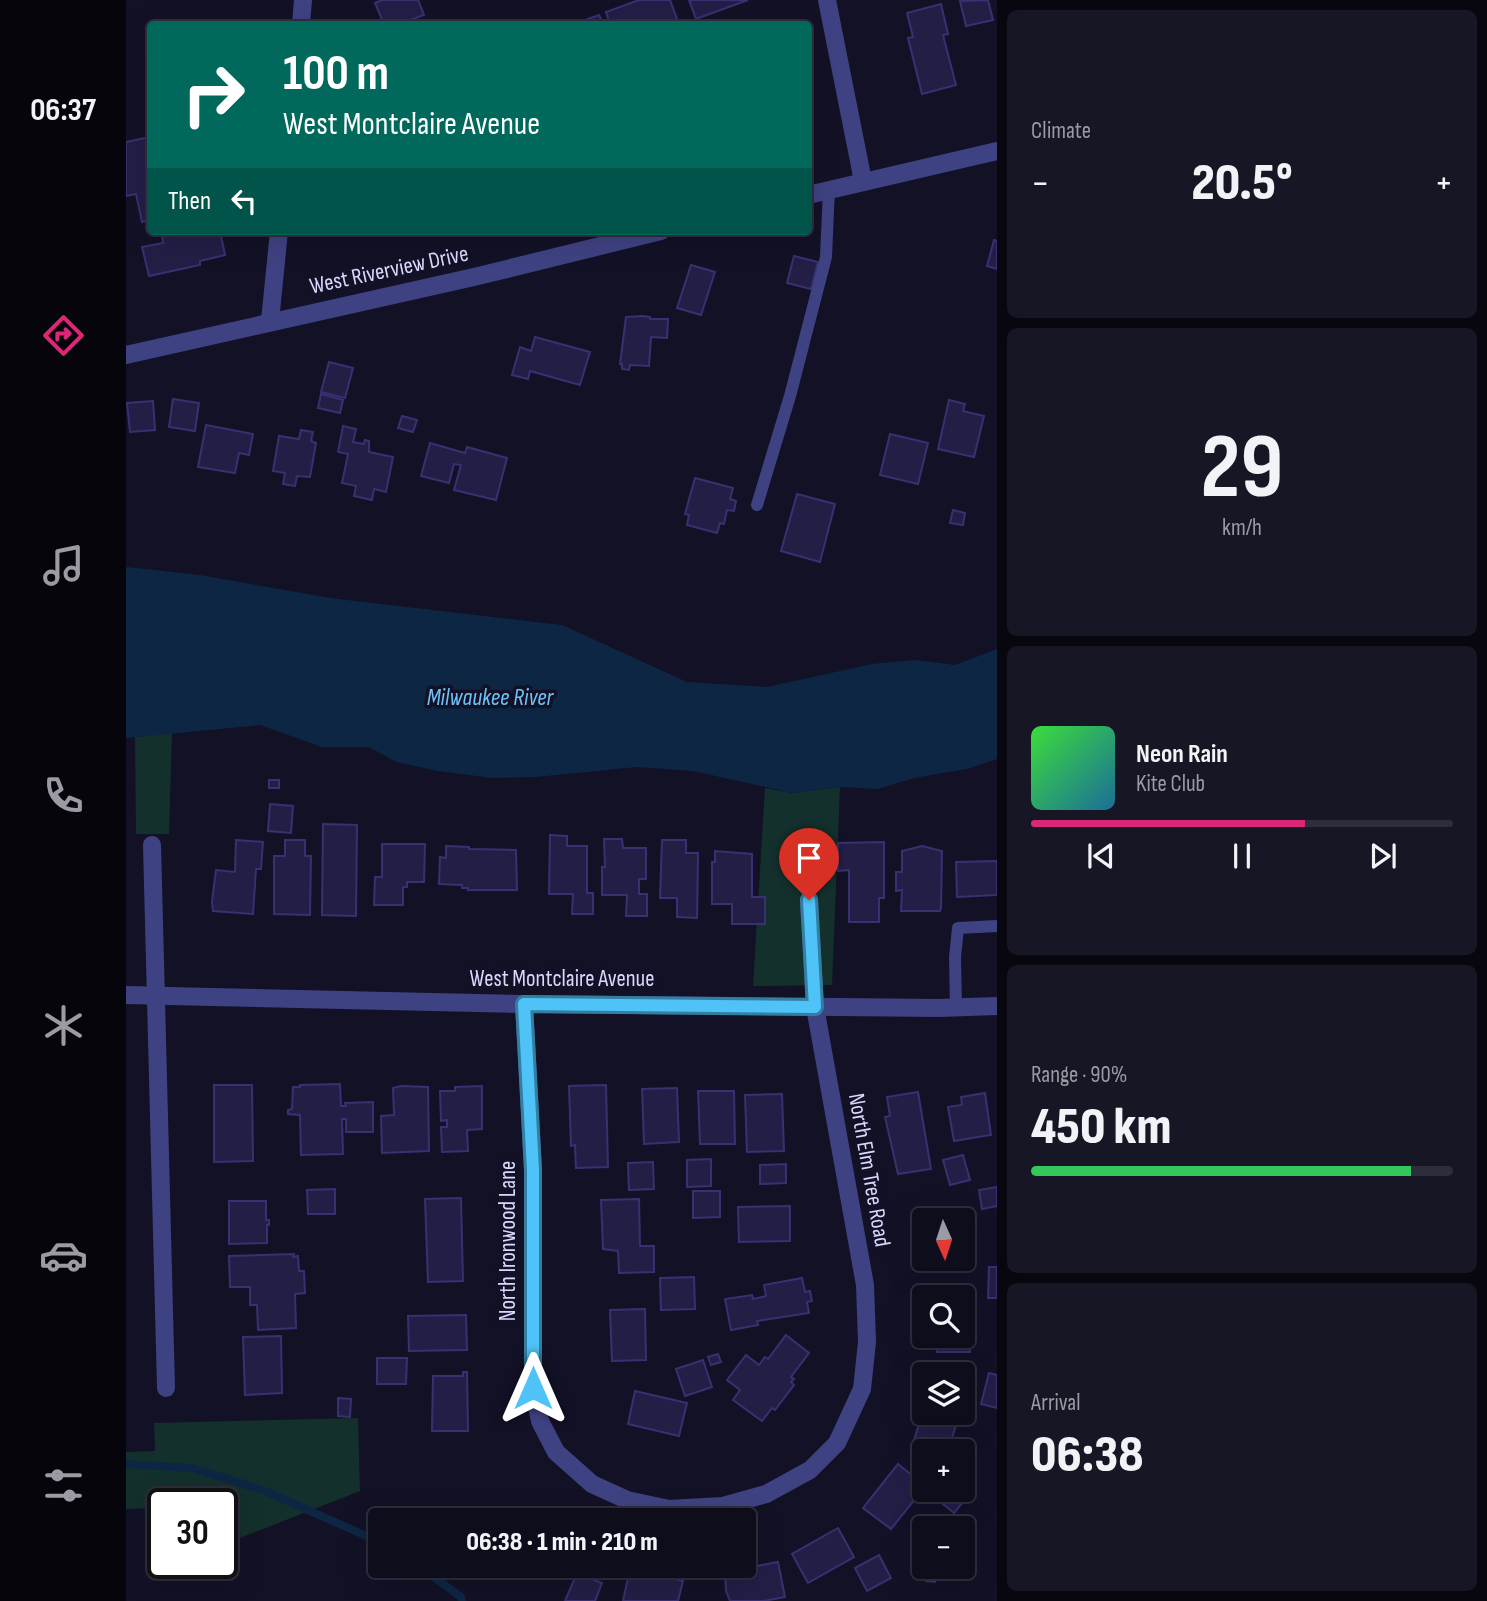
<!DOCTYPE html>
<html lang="en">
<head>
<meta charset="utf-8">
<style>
	:root { --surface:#0e0d1c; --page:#171625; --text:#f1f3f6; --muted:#9b9ca3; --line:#2e2d3b; --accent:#db2777 }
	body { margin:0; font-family:"Sofia Sans Condensed",sans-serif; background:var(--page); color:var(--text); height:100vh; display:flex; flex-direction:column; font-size:26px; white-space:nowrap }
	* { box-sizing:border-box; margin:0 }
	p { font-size:23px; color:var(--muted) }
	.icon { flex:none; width:38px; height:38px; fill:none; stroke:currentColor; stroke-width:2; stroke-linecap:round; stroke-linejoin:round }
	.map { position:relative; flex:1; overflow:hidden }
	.sheet { display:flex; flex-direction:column; gap:10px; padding:10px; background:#08070f; width:490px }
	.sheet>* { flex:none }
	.guide { position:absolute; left:21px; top:21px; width:665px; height:214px; border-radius:7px; box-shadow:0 7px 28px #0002,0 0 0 2px var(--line); background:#00695c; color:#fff; overflow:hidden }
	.needle { width:46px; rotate:177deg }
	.controls { position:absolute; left:786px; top:1208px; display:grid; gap:14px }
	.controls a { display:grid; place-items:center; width:63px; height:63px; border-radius:7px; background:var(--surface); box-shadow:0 7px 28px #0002,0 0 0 2px var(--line); font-size:35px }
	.speed { position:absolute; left:21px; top:1488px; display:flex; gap:14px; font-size:35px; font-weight:700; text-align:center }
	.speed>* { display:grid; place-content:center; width:91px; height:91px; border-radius:50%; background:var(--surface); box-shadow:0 7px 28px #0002,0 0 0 2px var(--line); line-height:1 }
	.speed .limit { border:4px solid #111; border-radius:10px; background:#fff; color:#111 }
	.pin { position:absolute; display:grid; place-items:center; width:60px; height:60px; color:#fff; margin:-72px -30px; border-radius:50% 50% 50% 0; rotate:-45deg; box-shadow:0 0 7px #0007 }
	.pin .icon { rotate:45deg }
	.me { position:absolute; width:77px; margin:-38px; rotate:0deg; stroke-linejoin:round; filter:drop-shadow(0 0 5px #0008) }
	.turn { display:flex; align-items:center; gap:24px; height:147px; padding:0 21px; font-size:32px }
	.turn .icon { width:91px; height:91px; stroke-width:2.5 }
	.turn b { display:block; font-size:49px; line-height:60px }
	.then { display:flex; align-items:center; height:66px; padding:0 21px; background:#0003; gap:14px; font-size:26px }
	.big { font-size:52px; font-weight:800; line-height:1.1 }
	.sheet .widget { flex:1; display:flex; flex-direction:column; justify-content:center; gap:10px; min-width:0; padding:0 24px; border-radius:10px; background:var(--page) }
	.sheet .dial { align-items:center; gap:0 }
	.dial b { font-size:91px; line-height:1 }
	.song { display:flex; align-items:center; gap:21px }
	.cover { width:84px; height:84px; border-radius:10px; background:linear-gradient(135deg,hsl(120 70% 55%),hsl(200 70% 35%)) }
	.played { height:7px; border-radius:4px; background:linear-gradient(90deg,var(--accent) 65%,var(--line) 65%) }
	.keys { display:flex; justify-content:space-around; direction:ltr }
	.heat { display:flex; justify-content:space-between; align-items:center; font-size:38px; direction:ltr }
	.charge { height:10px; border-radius:5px; background:linear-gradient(90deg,#34c759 90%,var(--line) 0) }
	.trip { position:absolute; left:242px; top:1508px; width:388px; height:70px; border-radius:7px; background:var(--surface); box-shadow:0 7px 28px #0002,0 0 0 2px var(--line); font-weight:800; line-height:70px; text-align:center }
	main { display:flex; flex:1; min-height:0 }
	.tabs { display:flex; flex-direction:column; width:126px; justify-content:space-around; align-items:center; background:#06050b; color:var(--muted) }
	.tabs .icon { width:49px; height:49px }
	.tabs .active { color:var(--accent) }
	.tabs b { font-size:32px; color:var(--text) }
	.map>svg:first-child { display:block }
	.green { fill:#14302c }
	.water { fill:#0d2643 }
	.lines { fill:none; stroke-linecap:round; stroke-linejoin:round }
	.stream { stroke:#0d2643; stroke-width:8 }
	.building { fill:#231e46; stroke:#383171; stroke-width:2 }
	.lane { stroke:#3f4282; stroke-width:12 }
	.street { stroke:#3f4282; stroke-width:18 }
	.route-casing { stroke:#337fa1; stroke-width:18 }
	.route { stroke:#4fc3f7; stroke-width:12 }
	.labels { text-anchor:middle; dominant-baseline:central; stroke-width:7; stroke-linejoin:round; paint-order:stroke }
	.street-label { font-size:23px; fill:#d9d8fd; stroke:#131126 }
	.water-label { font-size:24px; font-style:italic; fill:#6cc3f7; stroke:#131126 }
</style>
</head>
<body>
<main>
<nav class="tabs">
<b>06:37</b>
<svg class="icon active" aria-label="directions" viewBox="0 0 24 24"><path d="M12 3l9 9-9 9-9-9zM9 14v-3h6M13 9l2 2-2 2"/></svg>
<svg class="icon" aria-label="music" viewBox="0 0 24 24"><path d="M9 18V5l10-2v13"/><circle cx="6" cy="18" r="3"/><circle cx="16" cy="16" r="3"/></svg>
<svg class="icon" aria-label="phone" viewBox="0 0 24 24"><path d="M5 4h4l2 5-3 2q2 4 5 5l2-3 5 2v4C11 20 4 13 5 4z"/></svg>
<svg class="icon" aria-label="climate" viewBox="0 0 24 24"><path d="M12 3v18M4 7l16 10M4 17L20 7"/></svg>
<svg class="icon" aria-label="car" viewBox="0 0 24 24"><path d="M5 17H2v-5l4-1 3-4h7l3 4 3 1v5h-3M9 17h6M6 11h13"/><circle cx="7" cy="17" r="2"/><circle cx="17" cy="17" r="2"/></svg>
<svg class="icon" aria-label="filters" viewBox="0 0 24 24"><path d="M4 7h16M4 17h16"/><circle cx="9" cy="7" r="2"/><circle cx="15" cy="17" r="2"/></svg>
</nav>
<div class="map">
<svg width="871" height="1601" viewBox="0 0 871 1601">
	<rect width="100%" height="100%" fill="#131126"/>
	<!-- green -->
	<g class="green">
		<path d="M46,733L43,834H10L9,737Z"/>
		<path d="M714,787L706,985L627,986L639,788L666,793Z"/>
		<path d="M232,1418L234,1491L96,1545V1503H37V1563H50L32,1569L31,1508L0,1509V1452L29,1451L28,1423Z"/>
	</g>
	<!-- water -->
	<path class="water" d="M0,567L74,575L204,598L436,625L561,682L641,687L746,664L789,660L829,665L871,649V759L841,769L788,778L752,789L714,787L666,793L567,771L511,767L410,777L366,778L312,771L270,762L243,747H196L134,725L0,738Z"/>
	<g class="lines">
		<!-- stream -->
		<g class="stream">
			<path d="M0,1464L66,1468L139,1491L254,1542"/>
			<path d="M293,1566L335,1597L336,1601"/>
		</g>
	</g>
	<!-- building -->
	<g class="building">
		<path d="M256,0H292L298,15L273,24H258L249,3Z"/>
		<path d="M513,0H544L551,19L536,24H484L480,12Z"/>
		<path d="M563,0H622L570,19Z"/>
		<path d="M862,0L867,20L840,26L834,1Z"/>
		<path d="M815,4L822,34L817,35L830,85L796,94L782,38L787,37L781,13Z"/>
		<path d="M473,15L477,24H448Z"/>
		<path d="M24,137V220L16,222L10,194L0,196V142Z"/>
		<path d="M49,231H94L99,255L74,261V265L23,276L16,247L37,243L36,234Z"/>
		<path d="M868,240L871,241V269L861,266Z"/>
		<path d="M668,256L692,262L685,289L661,283Z"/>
		<path d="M565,265L589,272L575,315L551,308Z"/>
		<path d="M517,316L524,317V319H542L541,338L525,337L523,366L504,365L503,370L496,369V364H494L500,317Z"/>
		<path d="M409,337L464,352L454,385L404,371L402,379L386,375L394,347L405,351Z"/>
		<path d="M203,362L227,368L219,398L195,392Z"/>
		<path d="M195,394L217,400L214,413L192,408Z"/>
		<path d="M47,399L73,403L69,431L43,427Z"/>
		<path d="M823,400L839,404L837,411L858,416L848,457L812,449Z"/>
		<path d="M27,401L29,430L4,432L1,403Z"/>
		<path d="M276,416L291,420L287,432L272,428Z"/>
		<path d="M80,425L127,434L123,455L113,453L109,473L72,467Z"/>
		<path d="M217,426L230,429L227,442L238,444L239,440L243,441V452L267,457L260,492L248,489L246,500L228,496L230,486L216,483L222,454L212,452Z"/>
		<path d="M175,430L187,432L185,441L190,443L184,477L171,476L169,486L157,484L159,473L147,471L153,436L173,439Z"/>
		<path d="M764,434L802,443L792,484L754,475Z"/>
		<path d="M304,443L339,453L341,447L381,458L370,500L328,490L335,465L328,464L323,483L295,476Z"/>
		<path d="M569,478L607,488L604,499L610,501L608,511L601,510L598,524L594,523L591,533L561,525L563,515L559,514Z"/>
		<path d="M671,494L709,504L694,562L655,551Z"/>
		<path d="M827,510L839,513L837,525L824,523Z"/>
		<rect x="143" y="780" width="10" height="8"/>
		<path d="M144,804L167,806L165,833L142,831Z"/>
		<path d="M197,824L231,825L230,916L196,915Z"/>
		<path d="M424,835L441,836V846H461V893H467V914H446L447,894H423Z"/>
		<path d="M478,839H496L497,848H520V879H513V894H521V916H500L501,895H476V867H479Z"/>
		<path d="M110,840L137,842L135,869H130L127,914L87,911L86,901L90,870L109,872Z"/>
		<path d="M159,840H179V856H185L184,915L148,914V856H159Z"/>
		<path d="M536,840H560V853H572L571,918L551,917V898H534Z"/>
		<path d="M758,842V898H753V922H723V870L712,871V843Z"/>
		<path d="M256,844H299L298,882H281V887H277V905H248L249,877H256Z"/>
		<path d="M320,846L343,847V849L390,850L391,890H342V888H336V885L313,884L314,857L320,858Z"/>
		<path d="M796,846L816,851L815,908L814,911H775L776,890L770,891V872H776V851Z"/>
		<path d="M589,851L626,854V897H639V924H606V904H586V862H589Z"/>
		<path d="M871,861V895L831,897L830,862Z"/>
		<path d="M214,1084L215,1106H220L219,1103L247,1102V1132H220V1119H216L217,1154L175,1155L174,1115L162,1114V1110L166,1109L167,1087H174V1085Z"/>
		<path d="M88,1085H126L127,1161L88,1162Z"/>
		<path d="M480,1085L482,1167L450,1168L449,1145L445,1146L443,1086Z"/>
		<path d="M275,1086L302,1087L303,1151L256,1153L255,1116L268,1115L267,1088Z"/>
		<path d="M356,1086V1129L341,1130L342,1151L316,1152L315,1127H321V1120L315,1121L314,1091H329V1087Z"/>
		<path d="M551,1088L553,1142L518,1144L516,1089Z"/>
		<path d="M572,1091H608L609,1144H574Z"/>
		<path d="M792,1092L805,1169L772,1174L759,1117L764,1116L761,1097Z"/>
		<path d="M859,1093L865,1135L828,1141L822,1107L836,1105L835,1097Z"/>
		<path d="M656,1094L658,1151L621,1152L619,1095Z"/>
		<path d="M837,1155L844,1180L824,1185L817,1160Z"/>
		<path d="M585,1159V1186L561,1187V1160Z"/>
		<path d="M527,1162L528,1189L503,1190L502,1163Z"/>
		<path d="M660,1164V1183L634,1184V1165Z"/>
		<path d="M871,1187V1206L856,1209L853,1190Z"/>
		<path d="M209,1189V1214H182L181,1190Z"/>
		<path d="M567,1191H594V1217L567,1218Z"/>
		<path d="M335,1198L337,1281L302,1282L299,1199Z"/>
		<path d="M513,1199L514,1246H528V1272L493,1273L492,1251L477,1249L475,1200Z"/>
		<path d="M103,1201H140V1220H143V1225H141V1243L103,1244Z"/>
		<path d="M664,1206V1241L613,1242L612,1207Z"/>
		<path d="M828,1212L829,1220H798V1226L796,1217Z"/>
		<path d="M168,1254L167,1257L172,1256L173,1271H178L179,1293L169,1294L170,1328L132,1330L131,1305H124V1287H104L103,1256Z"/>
		<path d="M863,1267H871V1298H862Z"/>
		<path d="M568,1277L569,1309L535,1310L534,1278Z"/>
		<path d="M676,1278L679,1292L684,1291L686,1301L681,1302L683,1313L631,1321L632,1325L605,1330L599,1299L626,1295L627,1299L640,1296L638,1285Z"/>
		<path d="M836,1301H843L844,1352H811V1335H836Z"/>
		<path d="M519,1309L520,1360L486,1361L484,1310Z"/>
		<path d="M340,1315L341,1350L283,1351L282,1316Z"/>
		<path d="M660,1335L683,1353L665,1377L668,1379L665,1382L668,1385L649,1410L646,1408L636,1421L607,1400L614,1390L601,1380L620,1355L633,1365L639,1357L642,1359Z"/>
		<path d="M155,1336L156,1393L119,1395L117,1337Z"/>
		<path d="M592,1354L595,1362L585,1365L582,1357Z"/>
		<path d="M251,1358H281L280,1384H251Z"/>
		<path d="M577,1360L586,1387L559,1396L550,1369Z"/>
		<path d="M337,1372H341L342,1431H306L307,1376H337Z"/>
		<path d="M863,1373L871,1375V1408L855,1404Z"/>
		<path d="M509,1391L561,1403L553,1436L502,1424Z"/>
		<path d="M212,1398L225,1399L224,1417L212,1416Z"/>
		<path d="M798,1408V1412H834L822,1451L788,1440Z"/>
		<path d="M772,1464L798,1485V1488L765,1529L737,1508Z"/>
		<path d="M836,1486L844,1493L828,1513L806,1495L810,1489H836Z"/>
		<path d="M712,1528L728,1557L682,1583L666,1554Z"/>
		<path d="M753,1555L765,1578L741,1591L729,1568Z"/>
		<path d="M652,1562L659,1597L638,1601H604L600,1591L599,1572Z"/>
		<path d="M520,1568L543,1574L542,1577L557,1581L552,1601H497L504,1569L519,1572Z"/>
		<path d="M801,1571L810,1572L809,1582L800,1581Z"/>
		<path d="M451,1573L476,1583L469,1601H439Z"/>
	</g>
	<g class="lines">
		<!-- lane -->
		<g class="lane">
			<path d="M631,505L664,396L700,257L703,189"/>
			<path d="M830,1008L829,957L832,928L871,926"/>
		</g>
		<!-- street -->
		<g class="street">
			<path d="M701,0L737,181"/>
			<path d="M175,24L177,0"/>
			<path d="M682,195L871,151"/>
			<path d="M144,321L153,231"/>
			<path d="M0,355L348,277L535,231"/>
			<path d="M26,845L40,1388"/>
			<path d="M0,995L398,1004L813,1008L871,1006"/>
			<path d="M398,1004L407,1170V1388L414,1421L430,1452L466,1484L501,1500L543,1509L597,1506L640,1494L684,1470L711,1443L736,1389L741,1342L739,1285L689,1007L683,900"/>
		</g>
	</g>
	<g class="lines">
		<defs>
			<path id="route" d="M407,1388V1170L398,1004L689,1007L683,900"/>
		</defs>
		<!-- route casing -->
		<use href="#route" class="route-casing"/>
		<!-- route -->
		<use href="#route" class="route"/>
	</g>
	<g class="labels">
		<!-- street labels -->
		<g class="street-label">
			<text transform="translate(263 270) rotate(-12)">West Riverview Drive</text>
			<text x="436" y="979">West Montclaire Avenue</text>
			<text transform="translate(743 1170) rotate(80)">North Elm Tree Road</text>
			<text transform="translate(382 1241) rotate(-90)">North Ironwood Lane</text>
		</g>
		<!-- water labels -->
		<g class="water-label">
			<text x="364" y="697">Milwaukee River</text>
		</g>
	</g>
</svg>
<div class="controls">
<a><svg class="needle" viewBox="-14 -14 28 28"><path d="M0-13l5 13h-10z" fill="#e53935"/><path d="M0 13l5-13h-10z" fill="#9b9ca3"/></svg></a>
<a><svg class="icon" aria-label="search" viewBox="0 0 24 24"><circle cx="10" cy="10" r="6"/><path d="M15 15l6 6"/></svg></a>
<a><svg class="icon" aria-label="layers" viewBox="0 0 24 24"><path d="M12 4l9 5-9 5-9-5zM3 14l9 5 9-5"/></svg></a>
<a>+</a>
<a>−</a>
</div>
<div class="speed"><div class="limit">30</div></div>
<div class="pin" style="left:683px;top:900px;background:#d93025"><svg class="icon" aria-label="arrive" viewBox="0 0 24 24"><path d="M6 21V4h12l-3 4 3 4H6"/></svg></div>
<svg class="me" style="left:407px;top:1388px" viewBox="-20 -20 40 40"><path d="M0-17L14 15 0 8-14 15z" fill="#4fc3f7" stroke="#fff" stroke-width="4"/></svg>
<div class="trip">06:38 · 1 min · 210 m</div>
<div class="guide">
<div class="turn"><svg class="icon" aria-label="right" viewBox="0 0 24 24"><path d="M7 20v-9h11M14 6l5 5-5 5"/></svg><div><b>100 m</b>West Montclaire Avenue</div></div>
<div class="then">Then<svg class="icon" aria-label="left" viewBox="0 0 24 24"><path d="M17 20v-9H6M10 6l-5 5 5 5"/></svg></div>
</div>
</div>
<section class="sheet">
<div class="widget"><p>Climate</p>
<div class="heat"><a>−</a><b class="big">20.5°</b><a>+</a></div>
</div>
<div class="widget dial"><b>29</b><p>km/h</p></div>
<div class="widget">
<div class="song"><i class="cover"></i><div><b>Neon Rain</b><p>Kite Club</p></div></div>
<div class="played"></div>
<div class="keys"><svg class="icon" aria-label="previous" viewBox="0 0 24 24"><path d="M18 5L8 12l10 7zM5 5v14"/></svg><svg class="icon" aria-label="pause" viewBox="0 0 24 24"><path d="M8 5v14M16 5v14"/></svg><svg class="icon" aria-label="next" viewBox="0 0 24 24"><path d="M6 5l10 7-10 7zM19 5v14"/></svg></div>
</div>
<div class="widget"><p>Range · 90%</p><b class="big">450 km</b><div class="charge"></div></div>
<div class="widget"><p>Arrival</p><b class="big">06:38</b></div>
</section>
</main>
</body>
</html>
